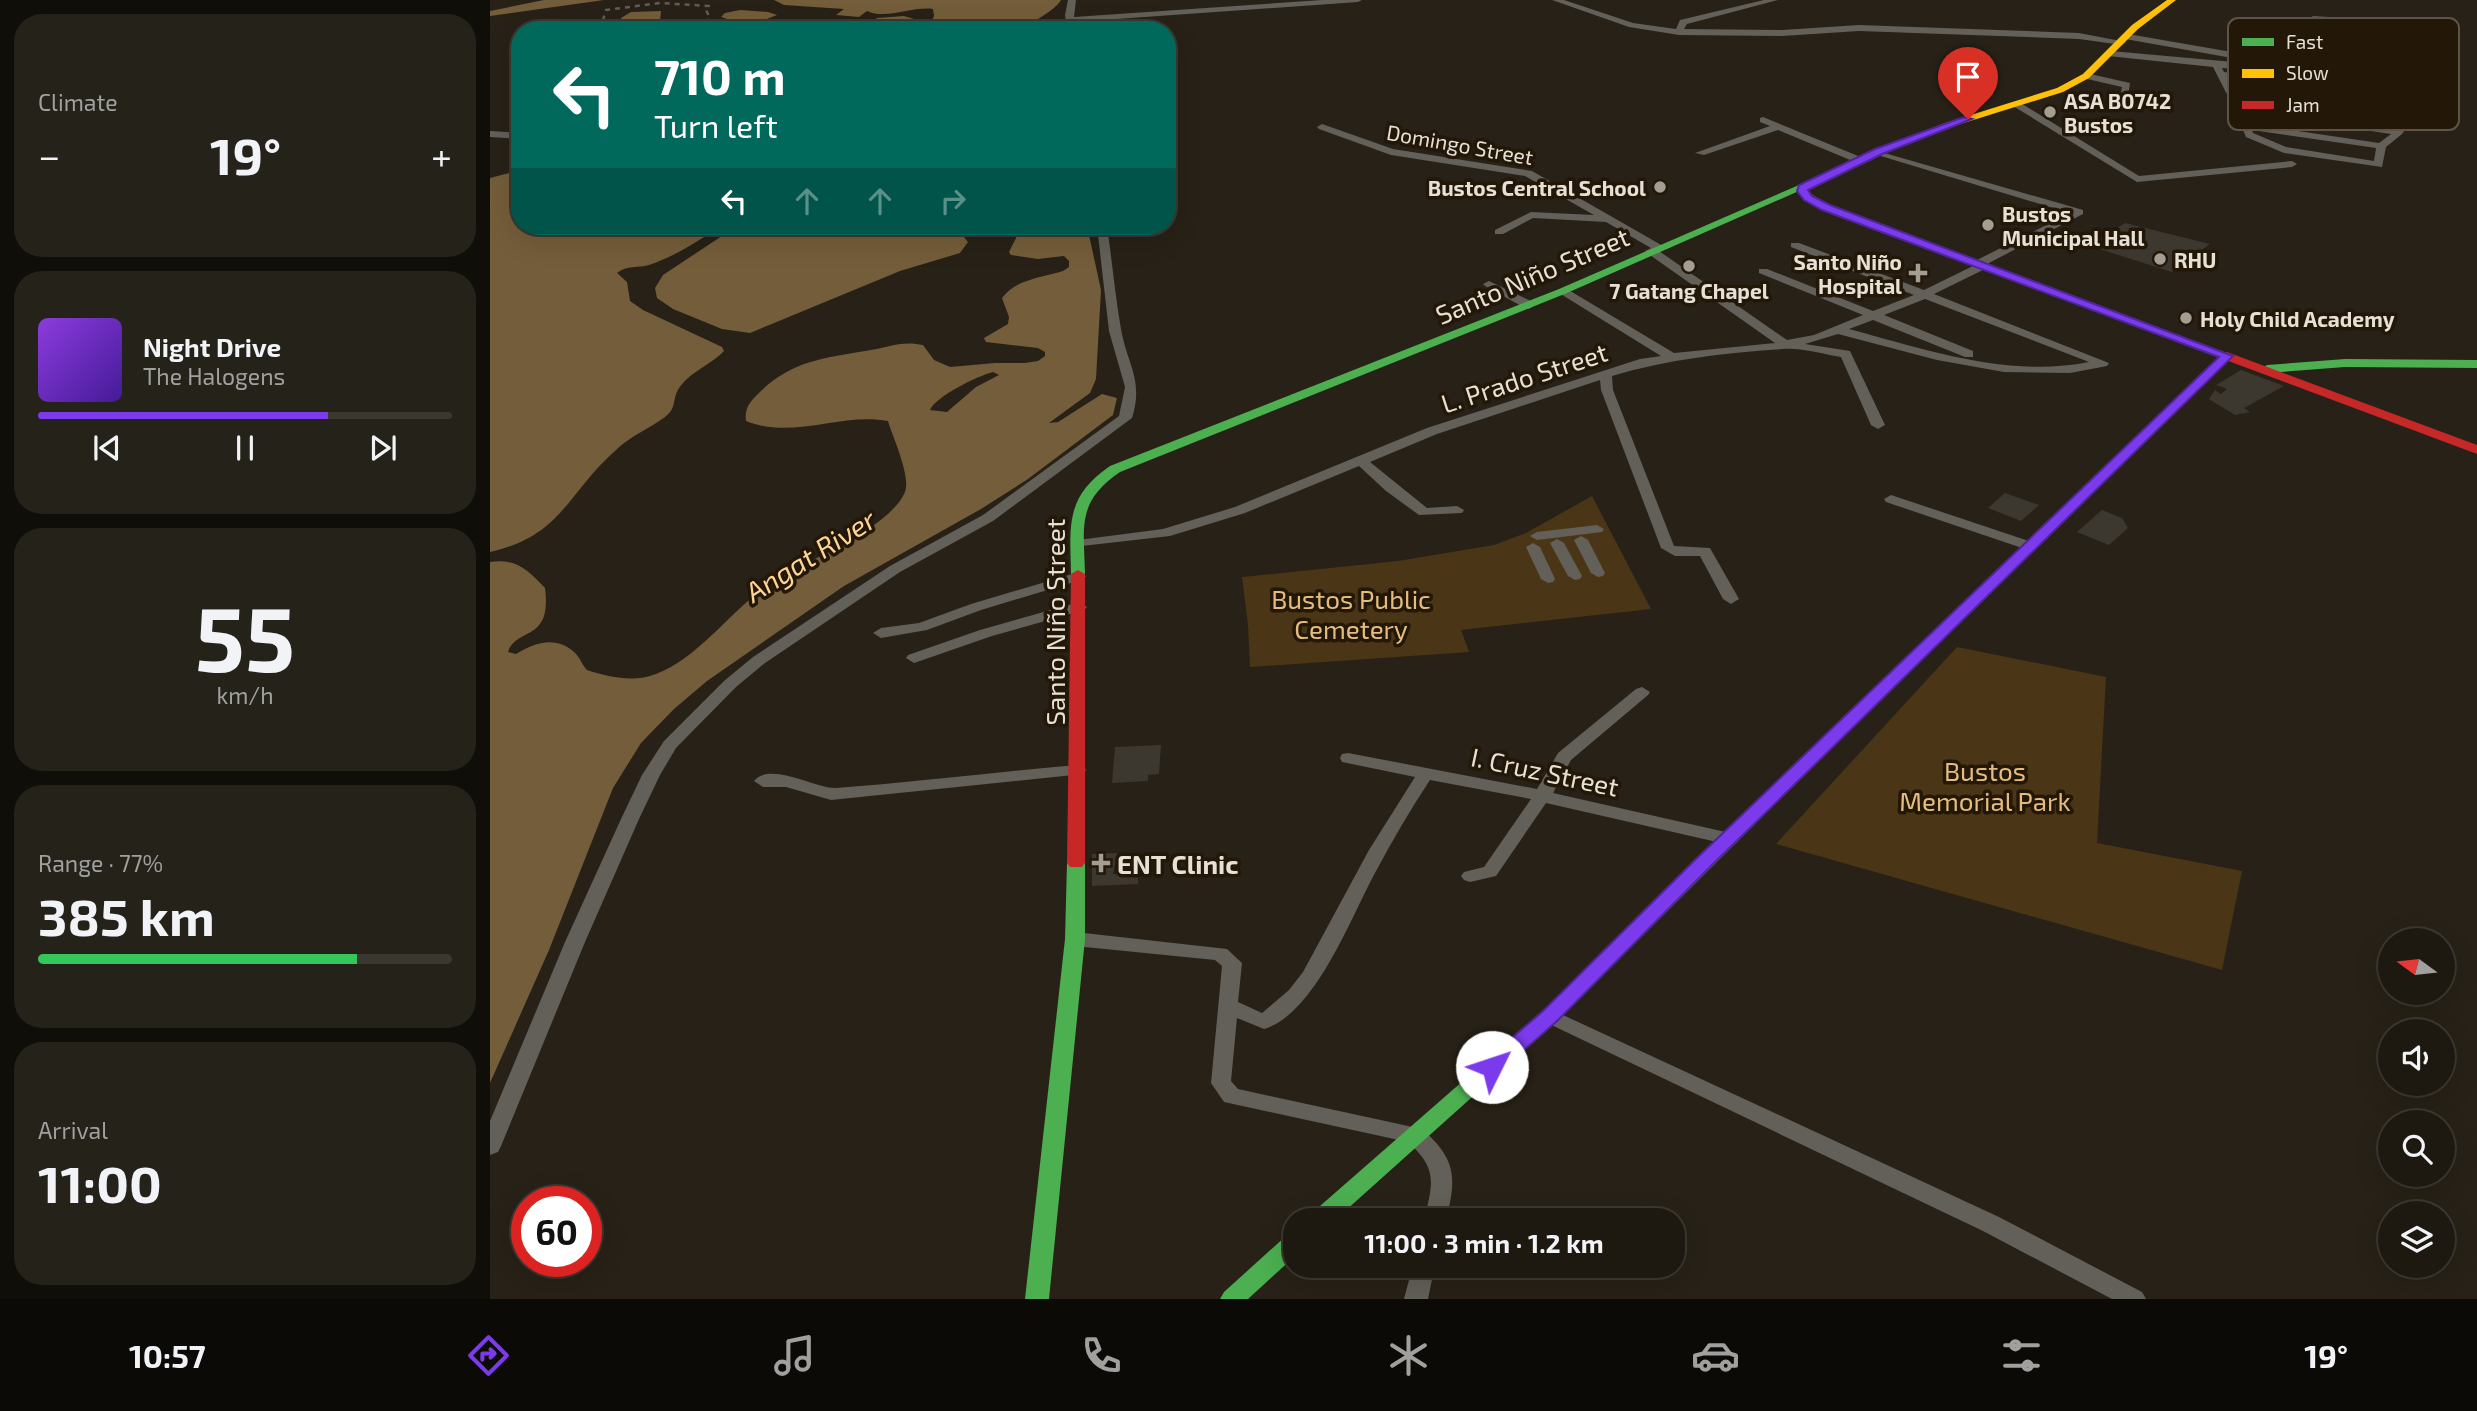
<!DOCTYPE html>
<html lang="en">
<head>
<meta charset="utf-8">
<style>
	:root { --surface:#1d1911; --page:#25221a; --text:#f1f3f6; --muted:#a0a09f; --line:#3b3831; --accent:#7c3aed }
	body { margin:0; font-family:"Exo 2",sans-serif; background:var(--page); color:var(--text); height:100vh; display:flex; flex-direction:column; font-size:26px; white-space:nowrap }
	* { box-sizing:border-box; margin:0 }
	p { font-size:23px; color:var(--muted) }
	.icon { flex:none; width:38px; height:38px; fill:none; stroke:currentColor; stroke-width:2; stroke-linecap:round; stroke-linejoin:round }
	.map { position:relative; flex:1; overflow:hidden }
	.panel { display:flex; flex-direction:column; gap:14px; padding:14px; background:#100e09; width:490px }
	.panel>* { flex:none }
	.hud { position:absolute; left:21px; top:21px; width:665px; height:214px; border-radius:28px; box-shadow:0 7px 28px #0002,0 0 0 2px var(--line); background:#00695c; color:#fff; overflow:hidden }
	.needle { width:46px; rotate:285deg }
	.controls { position:absolute; left:1888px; top:928px; display:grid; gap:14px }
	.controls a { display:grid; place-items:center; width:77px; height:77px; border-radius:50%; background:var(--surface); box-shadow:0 7px 28px #0002,0 0 0 2px var(--line); font-size:35px }
	.speed { position:absolute; left:21px; top:1186px; display:flex; gap:14px; font-size:35px; font-weight:700; text-align:center }
	.speed>* { display:grid; place-content:center; width:91px; height:91px; border-radius:50%; background:var(--surface); box-shadow:0 7px 28px #0002,0 0 0 2px var(--line); line-height:1 }
	.speed .limit { border:10px solid #d22; background:#fff; color:#111 }
	.pin { position:absolute; display:grid; place-items:center; width:60px; height:60px; color:#fff; margin:-72px -30px; border-radius:50% 50% 50% 0; rotate:-45deg; box-shadow:0 0 7px #0007 }
	.pin .icon { rotate:45deg }
	.me { position:absolute; width:77px; margin:-38px; rotate:49deg; stroke-linejoin:round; filter:drop-shadow(0 0 5px #0008) }
	.turn { display:flex; align-items:center; gap:24px; height:147px; padding:0 28px; font-size:32px }
	.turn .icon { width:91px; height:91px; stroke-width:2.5 }
	.turn b { display:block; font-size:49px; line-height:60px }
	.lanes { display:flex; align-items:center; height:66px; padding:0 28px; background:#0003; justify-content:center; gap:35px; direction:ltr }
	.lanes .off { opacity:.35 }
	.big { font-size:52px; font-weight:700; line-height:1.1 }
	.panel .widget { flex:1; display:flex; flex-direction:column; justify-content:center; gap:10px; min-width:0; padding:0 24px; border-radius:28px; background:var(--page) }
	.panel .dial { align-items:center; gap:0 }
	.dial b { font-size:91px; line-height:1 }
	.song { display:flex; align-items:center; gap:21px }
	.cover { width:84px; height:84px; border-radius:10px; background:linear-gradient(135deg,hsl(270 70% 55%),hsl(260 70% 35%)) }
	.played { height:7px; border-radius:4px; background:linear-gradient(90deg,var(--accent) 70%,var(--line) 70%) }
	.keys { display:flex; justify-content:space-around; direction:ltr }
	.heat { display:flex; justify-content:space-between; align-items:center; font-size:38px; direction:ltr }
	.charge { height:10px; border-radius:5px; background:linear-gradient(90deg,#34c759 77%,var(--line) 0) }
	.trip { position:absolute; left:793px; top:1208px; width:402px; height:70px; border-radius:28px; background:var(--surface); box-shadow:0 7px 28px #0002,0 0 0 2px var(--line); font-weight:700; line-height:70px; text-align:center }
	.menu { display:flex; height:112px; justify-content:space-around; align-items:center; background:#0c0a07; color:var(--muted) }
	.menu .icon { width:49px; height:49px }
	.menu .current { color:var(--accent) }
	.menu b { font-size:32px; color:var(--text) }
	main { display:flex; flex:1; min-height:0 }
	.map>svg:first-child { display:block }
	.green { fill:#4a3616 }
	.water { fill:#745d3a; fill-rule:evenodd }
	.building { fill:#3c372f }
	.lines { fill:none; stroke-linecap:round; stroke-linejoin:round }
	.street { fill:#635f59; fill-rule:evenodd }
	.fast { fill:#4caf50; fill-rule:evenodd }
	.slow { fill:#ffc107; fill-rule:evenodd }
	.jam { fill:#c62828; fill-rule:evenodd }
	.rail { stroke:#625d57; stroke-width:2.5; stroke-dasharray:5 5; stroke-linecap:butt }
	.route { fill:#7c3aed; stroke:#51269a; stroke-width:2 }
	.poi-dot { fill:#a49d92; stroke:#231808; stroke-width:2.5 }
	.labels { text-anchor:middle; dominant-baseline:central; stroke-width:7; stroke-linejoin:round; paint-order:stroke }
	.far-poi-label { font-size:21px; font-weight:bold; fill:#e7e0d5; stroke:#231808; text-anchor:start }
	.far-street-label { font-size:21px; fill:#e7e0d5; stroke:#231808 }
	.street-label { font-size:26px; fill:#e7e0d5; stroke:#231808 }
	.park-label { font-size:26px; fill:#e5bc7e; stroke:#231808 }
	.poi-label { font-size:26px; font-weight:bold; fill:#e7e0d5; stroke:#231808; text-anchor:start }
	.water-label { font-size:28px; font-style:italic; fill:#ffd596; stroke:#231808 }
	.key { fill:#231808; stroke:#5e5446; stroke-width:2 }
	.key-label { font-size:19px; fill:#e7e0d5 }
</style>
</head>
<body>
<main>
<section class="panel">
<div class="widget"><p>Climate</p>
<div class="heat"><a>−</a><b class="big">19°</b><a>+</a></div>
</div>
<div class="widget">
<div class="song"><i class="cover"></i><div><b>Night Drive</b><p>The Halogens</p></div></div>
<div class="played"></div>
<div class="keys"><svg class="icon" aria-label="previous" viewBox="0 0 24 24"><path d="M18 5L8 12l10 7zM5 5v14"/></svg><svg class="icon" aria-label="pause" viewBox="0 0 24 24"><path d="M8 5v14M16 5v14"/></svg><svg class="icon" aria-label="next" viewBox="0 0 24 24"><path d="M6 5l10 7-10 7zM19 5v14"/></svg></div>
</div>
<div class="widget dial"><b>55</b><p>km/h</p></div>
<div class="widget"><p>Range · 77%</p><b class="big">385 km</b><div class="charge"></div></div>
<div class="widget"><p>Arrival</p><b class="big">11:00</b></div>
</section>
<div class="map">
<svg width="1987" height="1299" viewBox="0 0 1987 1299">
	<rect width="100%" height="100%" fill="#272117"/>
	<!-- green -->
	<g class="green">
		<path d="M1102,496L1161,609L971,630L979,652L760,667L758,625L752,577L908,561L1004,545L1036,533Z"/>
		<path d="M1467,647L1616,677L1607,843L1752,871L1732,970L1286,844Z"/>
	</g>
	<!-- water -->
	<g class="water">
		<path d="M54,0H114L0,16V11Z"/>
		<path d="M284,0H571C562,14 545,17 537,30H438L444,16L443,9C422,6 397,20 377,11L369,17L346,15L354,9L294,5Z"/>
		<path d="M250,10L278,12L287,15L259,26L231,17L235,13Z"/>
		<path d="M171,11L170,22L162,26L164,30H142L150,26L132,21L131,18L141,12Z"/>
		<path d="M414,16L424,19L422,30H383L391,23L386,19L387,18Z"/>
		<path d="M30,170V226H229C210,241 183,257 159,265C148,268 137,265 127,273L137,282L140,301L153,310L232,347L234,351C220,366 194,374 186,394C183,404 185,409 175,417C159,429 140,436 126,450C77,493 72,536 0,552V178Z"/>
		<path d="M247,226H465L478,242L470,253L410,271L260,333L232,329L183,309L167,298L165,288L173,275Z"/>
		<path d="M524,226H593L599,235L611,290L606,379L600,393L559,423L568,422L612,394L627,398L623,415L538,479L491,509L354,586L217,681L184,709L151,743L123,788L59,950L0,1083V562C26,558 38,570 55,588C62,643 27,626 18,652L26,654C44,643 65,635 84,652C90,657 92,665 97,670C119,677 144,683 166,674C207,658 236,617 270,591C304,564 398,532 415,492C421,476 403,438 398,421C352,412 303,440 256,421C254,406 262,400 272,390C303,361 334,358 375,351C396,348 412,340 433,345L444,360L460,367L505,363H535L548,361L555,356V352L548,348L496,342L494,338L518,324L519,317L512,298C526,279 551,278 573,271L579,267V261L574,256L548,259L521,255L519,252L530,230ZM503,372L509,375L486,387L457,412L440,410C445,397 487,376 503,372Z"/>
	</g>
	<!-- building -->
	<g class="building">
		<path d="M1635,223L1720,244L1682,272L1600,246Z"/>
		<path d="M1751,370L1794,386L1754,408L1760,412L1745,415L1719,399L1725,390L1731,394L1737,389L1726,385Z"/>
		<path d="M1515,493L1549,505L1531,521L1498,508Z"/>
		<path d="M1612,510L1632,518L1638,528L1619,545L1587,532Z"/>
		<path d="M671,745L669,774L658,775V781L622,783L625,747Z"/>
		<path d="M627,853L623,874L648,875V884L602,886V854Z"/>
	</g>
	<g class="lines">
		<!-- street -->
		<g class="street">
			<path d="M578,0H586L584,17L832,0H872L868,2L584,22L585,30H577L575,15Z"/>
			<path d="M1062,0H1074L1143,23L1186,29L1190,20L1274,0H1288L1197,24L1194,29L1292,30L1369,25L1589,33L1636,42L1632,45L1589,39L1369,31L1292,36L1189,35L1139,27Z"/>
			<path d="M1823,16L1855,18L1859,21L1855,24L1828,21L1803,42L1785,64H1779V60L1797,38Z"/>
			<path d="M1638,34L1759,55L1763,58L1759,61L1635,39L1634,37Z"/>
			<path d="M1621,51L1777,65L1874,78L1920,106L1925,117L1912,134L1896,147L1892,167L1794,153L1756,137L1744,108L1723,67L1618,56V52ZM1732,68L1777,71L1871,83L1890,95L1734,72ZM1737,78L1900,101L1913,109L1914,113L1743,88ZM1746,94L1914,119L1906,129L1753,106ZM1755,112L1901,134L1889,143L1760,124ZM1762,130L1886,148L1884,161L1796,147L1763,133Z"/>
			<path d="M1904,58L1907,59V63L1882,65L1879,71L1871,75L1849,71L1854,68L1869,69L1878,59Z"/>
			<path d="M1596,73L1640,83L1637,104L1629,102L1632,87L1593,78V74Z"/>
			<path d="M1523,102H1529L1649,176L1802,161L1807,164L1802,167L1647,182L1523,106Z"/>
			<path d="M1273,117L1373,158L1374,160L1365,162L1288,130L1214,155L1205,153L1280,126L1270,122V118Z"/>
			<path d="M832,124L903,149L1042,171L1173,246V250L1169,251L1297,340L1324,335L1373,315L1269,273V269H1277L1383,311L1424,295L1301,247V243H1309L1434,290L1485,265V261L1580,213L1384,154V150L1593,210V214L1499,263V267L1444,294L1619,363L1617,366L1580,373L1514,372L1447,360L1348,334L1315,344L1360,351L1395,425L1388,429L1381,425L1351,357C1333,354 1311,347 1292,349C1235,353 1177,359 1122,376L1123,390L1184,546L1220,548L1249,599L1241,604L1233,599L1210,556H1185L1171,548L1111,390L1110,380L947,434L880,462L937,508L967,506L974,510L972,513L929,515L896,491L869,466L755,513L680,536L583,547L581,544L588,540L673,529L745,507L937,428L1150,359L1171,356L1069,293V289H1077L1184,353L1285,343L1157,253L1155,251L1161,248L1116,222L1043,218L1013,234H1005V230L1041,212L1104,215L1035,176L901,155L829,129L827,127ZM1435,299L1599,362C1518,378 1437,350 1359,329L1383,320L1475,357H1483V351L1394,315Z"/>
			<path d="M0,131L30,133V139L0,137Z"/>
			<path d="M607,226H617C622,260 625,295 631,329C637,364 654,380 642,418L503,521L410,572L275,663L246,687L186,748L170,775L149,819L95,942L11,1146L8,1152L0,1155V1121L75,942L131,819L152,775L174,741L234,681L263,657L400,566L493,515L629,416L635,387L619,331Z"/>
			<path d="M999,281L1043,302L1045,305L1039,309L1035,308L995,286L993,284Z"/>
			<path d="M1401,495L1545,543L1547,546L1545,549H1535L1396,502L1394,499Z"/>
			<path d="M1107,525L1114,529L1112,532L1047,540L1040,536L1047,532Z"/>
			<path d="M1091,536L1098,540L1115,573L1113,576L1108,577L1101,573L1084,540Z"/>
			<path d="M1067,539L1074,543L1092,576L1090,579L1085,580L1078,576L1060,543Z"/>
			<path d="M1043,543L1050,547L1065,579L1063,582L1058,583L1051,579L1036,547Z"/>
			<path d="M589,572L596,576L594,579L491,610L437,630L391,638L383,633L391,628L429,623L481,604Z"/>
			<path d="M589,602L597,607L594,610L502,636L430,661L424,663L416,658L418,655L490,630Z"/>
			<path d="M1152,687L1160,692L1158,695L1081,760L1063,793L1240,833L1246,835L1249,839L1246,843L1240,845L1056,803L1006,876L980,882L974,880L971,876L974,872L994,867L1041,799L940,780C920,810 902,841 885,873C861,917 825,1014 774,1029L747,1018L741,1081L748,1089L932,1129C966,1159 967,1177 956,1220H934C943,1183 948,1169 918,1142L734,1102L721,1083L732,966L725,960L585,946L578,944L575,939L578,934L585,932L737,949L752,963L748,1002L772,1013L799,990L813,972L879,850L925,777L852,762L850,758L852,754L858,753L1047,789L1068,753L1146,689Z"/>
			<path d="M587,765L593,766L596,770L593,774L341,800L296,787H273L264,781C280,761 326,789 346,788C427,782 507,772 587,765Z"/>
			<path d="M1060,1009L1509,1217L1652,1292L1656,1299H1622L1493,1231L1053,1021L1050,1016L1053,1011Z"/>
			<path d="M923,1265H945L938,1299H914Z"/>
		</g>
		<!-- fast -->
		<g class="fast">
			<path d="M1309,185L1318,187L1077,293L630,472C586,502 594,527 595,574L588,578L581,574C580,525 575,497 620,466L1069,289Z"/>
			<path d="M1496,264L1743,356L1492,601L1487,603L1479,598L1482,595L1729,357L1492,269L1490,267Z"/>
			<path d="M1855,359L1987,360V368L1855,367L1777,373L1771,369L1777,365Z"/>
			<path d="M1301,772L1307,774L1310,778L1307,782L1067,1021L845,1220H819L822,1213L1053,1011L1295,774Z"/>
			<path d="M586,857L592,859L595,863V939L559,1299H535L575,939L577,863L580,859Z"/>
			<path d="M805,1233V1256L758,1299H730L734,1292L797,1235Z"/>
		</g>
		<!-- slow -->
		<path class="slow" d="M1677,0H1686L1648,29L1599,78L1573,92L1461,127L1415,145L1406,143L1455,123L1567,88L1593,74L1642,25Z"/>
		<!-- jam -->
		<g class="jam">
			<path d="M1407,141L1416,143L1317,191L1340,206L1500,265V269H1492L1332,210L1314,200L1307,191L1309,185Z"/>
			<path d="M1737,352L1987,445V454L1733,359L1731,356Z"/>
			<path d="M588,570L595,574V863L592,867H580L577,863L581,574Z"/>
			<path d="M1487,593L1495,598L1492,601L1307,782H1295L1292,778L1295,774L1482,595Z"/>
		</g>
		<!-- rail -->
		<path class="rail" d="M110,30L116,10L170,3L219,6L216,10L220,18L209,30"/>
	</g>
	<!-- route -->
	<path class="route" d="M1474,117L1482,119L1392,154L1318,190L1322,196L1340,205L1743,356L1222,865L1067,1021L1009,1072L1002,1075L995,1072L991,1067L995,1061L1053,1011L1209,856L1729,357L1332,210L1314,200L1307,191L1309,185L1385,149Z"/>
	<!-- markers -->
	<g class="poi-dot">
		<circle cx="1560" cy="112" r="7"/>
		<circle cx="1170" cy="187" r="7"/>
		<circle cx="1498" cy="225" r="7"/>
		<circle cx="1670" cy="259" r="7"/>
		<circle cx="1199" cy="266" r="7"/>
		<path d="M1424.5 262.5h7v7h7v7h-7v7h-7v-7h-7v-7h7z"/>
		<circle cx="1696" cy="318" r="7"/>
		<path d="M607.5 852.5h7v7h7v7h-7v7h-7v-7h-7v-7h7z"/>
	</g>
	<g class="labels">
		<!-- far-poi labels -->
		<g class="far-poi-label">
			<text x="1574" y="100">ASA B0742<tspan x="1574" dy="24">Bustos</tspan></text>
			<text x="1156" y="187" text-anchor="end">Bustos Central School</text>
			<text x="1512" y="213">Bustos<tspan x="1512" dy="24">Municipal Hall</tspan></text>
			<text x="1684" y="259">RHU</text>
			<text x="1412" y="261" text-anchor="end">Santo Niño<tspan x="1412" dy="24">Hospital</tspan></text>
			<text x="1199" y="290" text-anchor="middle">7 Gatang Chapel</text>
			<text x="1710" y="318">Holy Child Academy</text>
		</g>
		<!-- far-street labels -->
		<g class="far-street-label">
			<text transform="translate(970 144) rotate(10)">Domingo Street</text>
		</g>
		<!-- street labels -->
		<g class="street-label">
			<text transform="translate(1042 275) rotate(-23)">Santo Niño Street</text>
			<text transform="translate(1034 377) rotate(-18)">L. Prado Street</text>
			<text transform="translate(564 622) rotate(-90)">Santo Niño Street</text>
			<text transform="translate(1055 771) rotate(12)">I. Cruz Street</text>
		</g>
		<!-- park labels -->
		<g class="park-label">
			<text x="861" y="598">Bustos Public<tspan x="861" dy="30">Cemetery</tspan></text>
			<text x="1495" y="770">Bustos<tspan x="1495" dy="30">Memorial Park</tspan></text>
		</g>
		<!-- poi labels -->
		<g class="poi-label">
			<text x="627" y="863">ENT Clinic</text>
		</g>
		<!-- water labels -->
		<g class="water-label">
			<text transform="translate(320 555) rotate(-32)">Angat River</text>
		</g>
	</g>
	<!-- legend -->
	<rect x="1738" y="18" width="231" height="112" rx="10" class="key"/>
	<rect x="1752" y="38" width="32" height="8" fill="#4caf50"/>
	<rect x="1752" y="69" width="32" height="9" fill="#ffc107"/>
	<rect x="1752" y="101" width="32" height="8" fill="#c62828"/>
	<g class="key-label">
		<text x="1796" y="49">Fast</text>
		<text x="1796" y="80">Slow</text>
		<text x="1796" y="112">Jam</text>
	</g>
</svg>
<div class="controls">
<a><svg class="needle" viewBox="-14 -14 28 28"><path d="M0-13l5 13h-10z" fill="#e53935"/><path d="M0 13l5-13h-10z" fill="#a0a09f"/></svg></a>
<a><svg class="icon" aria-label="sound" viewBox="0 0 24 24"><path d="M4 9h4l5-4v14l-5-4H4zM17 9q2 3 0 6"/></svg></a>
<a><svg class="icon" aria-label="search" viewBox="0 0 24 24"><circle cx="10" cy="10" r="6"/><path d="M15 15l6 6"/></svg></a>
<a><svg class="icon" aria-label="layers" viewBox="0 0 24 24"><path d="M12 4l9 5-9 5-9-5zM3 14l9 5 9-5"/></svg></a>
</div>
<div class="speed"><div class="limit">60</div></div>
<div class="pin" style="left:1478px;top:119px;background:#d93025"><svg class="icon" aria-label="arrive" viewBox="0 0 24 24"><path d="M6 21V4h12l-3 4 3 4H6"/></svg></div>
<svg class="me" style="left:1002px;top:1067px" viewBox="-20 -20 40 40"><circle r="19" fill="#fff"/><path d="M0-13L10 11 0 6-10 11z" fill="#7c3aed"/></svg>
<div class="trip">11:00 · 3 min · 1.2 km</div>
<div class="hud">
<div class="turn"><svg class="icon" aria-label="left" viewBox="0 0 24 24"><path d="M17 20v-9H6M10 6l-5 5 5 5"/></svg><div><b>710 m</b>Turn left</div></div>
<div class="lanes"><svg class="icon" aria-label="left" viewBox="0 0 24 24"><path d="M17 20v-9H6M10 6l-5 5 5 5"/></svg><svg class="icon off" aria-label="ahead" viewBox="0 0 24 24"><path d="M12 20V5M6 11l6-6 6 6"/></svg><svg class="icon off" aria-label="ahead" viewBox="0 0 24 24"><path d="M12 20V5M6 11l6-6 6 6"/></svg><svg class="icon off" aria-label="right" viewBox="0 0 24 24"><path d="M7 20v-9h11M14 6l5 5-5 5"/></svg></div>
</div>
</div>
</main>
<nav class="menu">
<b>10:57</b>
<svg class="icon current" aria-label="directions" viewBox="0 0 24 24"><path d="M12 3l9 9-9 9-9-9zM9 14v-3h6M13 9l2 2-2 2"/></svg>
<svg class="icon" aria-label="music" viewBox="0 0 24 24"><path d="M9 18V5l10-2v13"/><circle cx="6" cy="18" r="3"/><circle cx="16" cy="16" r="3"/></svg>
<svg class="icon" aria-label="phone" viewBox="0 0 24 24"><path d="M5 4h4l2 5-3 2q2 4 5 5l2-3 5 2v4C11 20 4 13 5 4z"/></svg>
<svg class="icon" aria-label="climate" viewBox="0 0 24 24"><path d="M12 3v18M4 7l16 10M4 17L20 7"/></svg>
<svg class="icon" aria-label="car" viewBox="0 0 24 24"><path d="M5 17H2v-5l4-1 3-4h7l3 4 3 1v5h-3M9 17h6M6 11h13"/><circle cx="7" cy="17" r="2"/><circle cx="17" cy="17" r="2"/></svg>
<svg class="icon" aria-label="filters" viewBox="0 0 24 24"><path d="M4 7h16M4 17h16"/><circle cx="9" cy="7" r="2"/><circle cx="15" cy="17" r="2"/></svg>
<b>19°</b>
</nav>
</body>
</html>
